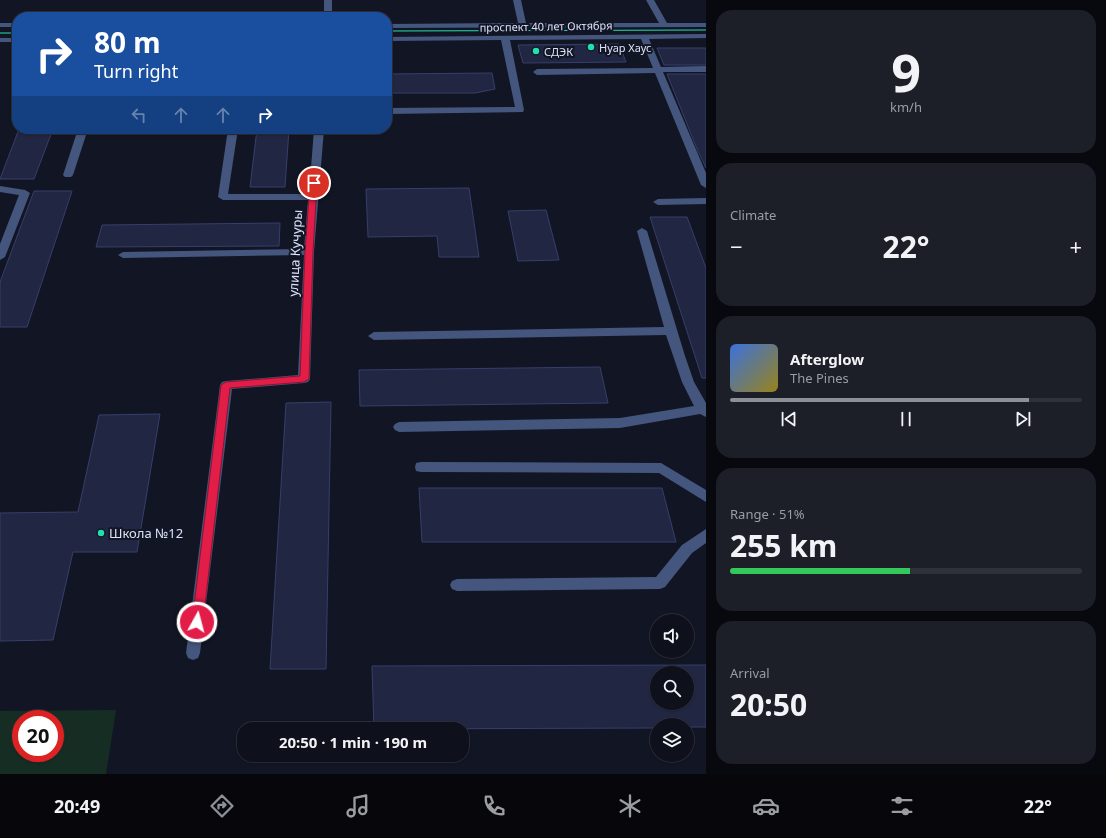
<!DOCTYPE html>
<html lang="en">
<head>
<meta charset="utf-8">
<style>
	:root { --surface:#0e101b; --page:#1c1e28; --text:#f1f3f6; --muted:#9b9da3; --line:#2e303a; --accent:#8c9099 }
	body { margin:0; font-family:"Noto Sans",sans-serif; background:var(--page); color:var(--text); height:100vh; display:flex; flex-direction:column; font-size:15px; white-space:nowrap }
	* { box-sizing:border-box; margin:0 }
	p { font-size:13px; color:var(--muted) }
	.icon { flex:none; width:22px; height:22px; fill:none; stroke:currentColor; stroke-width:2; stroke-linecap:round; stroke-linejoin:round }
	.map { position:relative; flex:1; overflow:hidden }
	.sheet { display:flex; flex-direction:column; gap:10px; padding:10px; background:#08090f; width:400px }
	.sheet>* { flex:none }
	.banner { position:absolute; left:12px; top:12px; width:380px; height:122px; border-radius:16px; box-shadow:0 1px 3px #0004,0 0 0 1px var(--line); background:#1a4fa0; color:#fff; overflow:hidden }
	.tools { position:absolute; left:650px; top:614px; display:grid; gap:8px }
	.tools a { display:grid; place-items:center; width:44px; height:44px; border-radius:50%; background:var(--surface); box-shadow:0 1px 3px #0004,0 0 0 1px var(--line); font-size:20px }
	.speed { position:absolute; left:12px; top:710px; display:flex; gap:8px; font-size:20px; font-weight:700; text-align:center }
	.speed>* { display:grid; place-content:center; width:52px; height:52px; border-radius:50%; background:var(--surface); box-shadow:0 1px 3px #0004,0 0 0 1px var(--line); line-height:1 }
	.speed .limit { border:6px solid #d22; background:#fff; color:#111 }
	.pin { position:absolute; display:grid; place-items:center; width:34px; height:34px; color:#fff; margin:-17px; border:2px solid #fff; border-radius:50%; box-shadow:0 1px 4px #0007 }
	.me { position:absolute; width:44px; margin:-22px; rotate:7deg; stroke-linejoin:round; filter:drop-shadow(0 0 3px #0008) }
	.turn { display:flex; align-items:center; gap:14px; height:84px; padding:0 16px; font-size:18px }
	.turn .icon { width:52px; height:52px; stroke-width:2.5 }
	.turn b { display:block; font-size:28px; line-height:34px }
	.lanes { display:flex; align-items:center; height:38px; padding:0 16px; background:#0003; justify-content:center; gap:20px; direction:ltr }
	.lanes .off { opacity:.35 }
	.big { font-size:30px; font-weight:700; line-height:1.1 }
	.sheet .card { flex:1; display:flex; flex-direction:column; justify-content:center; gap:6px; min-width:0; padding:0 14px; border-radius:16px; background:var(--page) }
	.sheet .dial { align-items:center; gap:0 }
	.dial b { font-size:52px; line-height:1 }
	.song { display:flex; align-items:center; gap:12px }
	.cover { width:48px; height:48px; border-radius:6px; background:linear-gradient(135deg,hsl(220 70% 55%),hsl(50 70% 35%)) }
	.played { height:4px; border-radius:2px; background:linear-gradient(90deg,var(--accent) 85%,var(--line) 85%) }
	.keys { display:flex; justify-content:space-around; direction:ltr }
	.heat { display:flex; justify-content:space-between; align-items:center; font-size:22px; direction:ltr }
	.charge { height:6px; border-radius:3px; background:linear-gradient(90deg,#34c759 51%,var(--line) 0) }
	.trip { position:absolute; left:237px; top:722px; width:232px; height:40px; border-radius:16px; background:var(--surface); box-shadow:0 1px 3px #0004,0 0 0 1px var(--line); font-weight:700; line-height:40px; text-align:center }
	.dock { display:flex; height:64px; justify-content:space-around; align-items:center; background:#06060b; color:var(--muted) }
	.dock .icon { width:28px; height:28px }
	.dock .on { color:var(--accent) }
	.dock b { font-size:18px; color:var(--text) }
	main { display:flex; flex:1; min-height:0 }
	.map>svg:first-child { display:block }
	.green { fill:#162d24; fill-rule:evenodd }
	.building { fill:#212642; stroke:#363f6b; fill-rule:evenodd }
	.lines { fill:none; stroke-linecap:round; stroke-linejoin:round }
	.minor { fill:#44567d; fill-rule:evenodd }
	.tram { stroke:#21dfaf; stroke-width:1 }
	.route { fill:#e11d48; stroke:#92132f }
	.poi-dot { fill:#21dfaf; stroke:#121624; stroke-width:1.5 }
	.labels { text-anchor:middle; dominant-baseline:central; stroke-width:4; stroke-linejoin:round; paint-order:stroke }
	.far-street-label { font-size:11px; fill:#dbe2fa; stroke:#121624 }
	.far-poi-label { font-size:11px; fill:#dbe2fa; stroke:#121624; text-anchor:start }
	.street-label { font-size:13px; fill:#dbe2fa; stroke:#121624 }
	.poi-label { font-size:13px; fill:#dbe2fa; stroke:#121624; text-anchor:start }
</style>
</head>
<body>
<main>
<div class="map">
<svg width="706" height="774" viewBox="0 0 706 774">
	<rect width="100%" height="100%" fill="#121624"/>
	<!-- green -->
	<path class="green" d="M116,710L106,774H0V711ZM21,719H55V753H21Z"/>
	<!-- building -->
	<g class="building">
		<path d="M619,44L626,62L523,63L518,45Z"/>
		<path d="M657,48H706V65H664Z"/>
		<path d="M492,73L495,89L475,93H387V74Z"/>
		<path d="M667,74H706V168L697,149Z"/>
		<path d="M19,129H53L34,179H0Z"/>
		<path d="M257,129H289L285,187H250Z"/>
		<path d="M469,188L479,257H439L437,236L368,237L366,189Z"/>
		<path d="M34,191H72L27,327H0V282Z"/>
		<path d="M546,210L559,260L518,261L508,211Z"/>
		<path d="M650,217H687L706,268V378H702Z"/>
		<path d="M280,223L279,246L96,247L102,225Z"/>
		<path d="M600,367L608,403L360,406L359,370Z"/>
		<path d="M331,402L326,669H270L286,403Z"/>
		<path d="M160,414L137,552H73L53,640L0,641V513L78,512L99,415Z"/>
		<path d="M419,488H662L676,542H422Z"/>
		<path d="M706,665V727H687V725H657V728L374,729L372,666ZM657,673H687V703H657Z"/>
	</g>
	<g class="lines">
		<!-- minor -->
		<g class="minor">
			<rect x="324" y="0" width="8" height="17"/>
			<path d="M513,0H521L526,23H659L646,0H654L667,23H706V27L387,28V24L518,23Z"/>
			<rect x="0" y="23" width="17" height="4"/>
			<path d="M706,34V38L649,39L661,67L706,66V72H663L706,173V188L701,185L655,73L537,75L533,72L537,69L653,68L641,39L510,40L524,110L523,112L387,114V108L515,107L501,40L387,41V37Z"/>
			<rect x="0" y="38" width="17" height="4"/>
			<path d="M78,129H88L73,175L71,177H65L63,175Z"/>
			<path d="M228,129H238L228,194H309L314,129H324L314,252L310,379L308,382L304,383L232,389L200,653L198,658L193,660L188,658L186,653L220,385L222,382L226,381L298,375L304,255L123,258L118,255L123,252L304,249L308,200H223L218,197Z"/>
			<path d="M0,186L25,190L30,193L5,257L0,260V244L19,195L0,192Z"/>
			<path d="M706,198V204L658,205L653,202L658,199Z"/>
			<path d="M642,228L647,231L685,356L694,382L706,403V417L700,414L620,428L399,432L395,430L393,427L395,424L399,422L620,418L694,406L682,382L666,335L374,340L368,336L374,332L664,327L637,231Z"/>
			<path d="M421,462L661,463L706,490V502L659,473L421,472L416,471L415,467L416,463Z"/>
			<path d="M706,529V543L692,553L665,587L660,589L457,591L452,589L450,585L452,581L457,579L656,577L682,545Z"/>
		</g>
		<!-- tram -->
		<g class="tram">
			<path d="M387,31L706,30"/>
			<path d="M0,33H17"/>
		</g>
	</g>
	<!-- route -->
	<path class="route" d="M314,181L317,183L313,252L309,379L304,382L230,388L203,622L201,625L197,627L193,625L192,622L221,385L226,382L300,376L305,252L310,183Z"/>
	<!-- markers -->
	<g class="poi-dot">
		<circle cx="591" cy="47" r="4"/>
		<circle cx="536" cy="51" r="4"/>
		<circle cx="101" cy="533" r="4"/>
	</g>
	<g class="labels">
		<!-- far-street labels -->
		<g class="far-street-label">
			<text transform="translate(546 26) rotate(-1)">проспект 40 лет Октября</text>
		</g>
		<!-- far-poi labels -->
		<g class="far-poi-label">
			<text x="599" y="47">Нуар Хаус</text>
			<text x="544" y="51">СДЭК</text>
		</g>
		<!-- street labels -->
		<g class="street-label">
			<text transform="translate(295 253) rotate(-87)">улица Кучуры</text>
		</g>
		<!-- poi labels -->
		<g class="poi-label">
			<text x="109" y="533">Школа №12</text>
		</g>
	</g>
</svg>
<div class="tools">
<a><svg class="icon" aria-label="sound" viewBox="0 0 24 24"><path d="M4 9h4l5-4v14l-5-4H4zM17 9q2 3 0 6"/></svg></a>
<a><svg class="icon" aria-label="search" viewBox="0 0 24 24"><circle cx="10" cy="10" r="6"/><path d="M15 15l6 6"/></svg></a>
<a><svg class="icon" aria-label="layers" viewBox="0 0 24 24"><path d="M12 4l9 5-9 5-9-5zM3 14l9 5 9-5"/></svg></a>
</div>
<div class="speed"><div class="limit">20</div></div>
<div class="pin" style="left:314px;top:183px;background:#d93025"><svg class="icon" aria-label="arrive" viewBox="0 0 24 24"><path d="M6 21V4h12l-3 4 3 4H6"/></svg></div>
<svg class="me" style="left:197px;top:622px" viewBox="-20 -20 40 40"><circle r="17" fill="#e11d48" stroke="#fff" stroke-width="3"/><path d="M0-11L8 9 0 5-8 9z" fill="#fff"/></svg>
<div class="trip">20:50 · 1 min · 190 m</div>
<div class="banner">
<div class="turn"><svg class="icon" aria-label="right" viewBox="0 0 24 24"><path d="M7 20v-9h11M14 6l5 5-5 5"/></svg><div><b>80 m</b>Turn right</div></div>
<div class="lanes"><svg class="icon off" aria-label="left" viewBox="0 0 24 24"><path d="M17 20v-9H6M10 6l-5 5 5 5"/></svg><svg class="icon off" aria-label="ahead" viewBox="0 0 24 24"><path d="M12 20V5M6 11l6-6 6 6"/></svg><svg class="icon off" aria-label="ahead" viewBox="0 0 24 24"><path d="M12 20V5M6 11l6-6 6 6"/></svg><svg class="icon" aria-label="right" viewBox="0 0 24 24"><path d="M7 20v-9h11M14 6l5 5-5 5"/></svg></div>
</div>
</div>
<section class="sheet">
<div class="card dial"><b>9</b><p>km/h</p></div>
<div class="card"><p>Climate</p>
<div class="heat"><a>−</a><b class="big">22°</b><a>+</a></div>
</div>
<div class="card">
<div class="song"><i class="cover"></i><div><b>Afterglow</b><p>The Pines</p></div></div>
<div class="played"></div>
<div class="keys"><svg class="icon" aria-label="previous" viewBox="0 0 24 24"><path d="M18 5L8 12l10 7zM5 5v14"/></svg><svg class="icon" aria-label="pause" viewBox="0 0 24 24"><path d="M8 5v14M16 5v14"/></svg><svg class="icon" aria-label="next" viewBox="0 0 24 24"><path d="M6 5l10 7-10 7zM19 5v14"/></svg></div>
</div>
<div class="card"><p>Range · 51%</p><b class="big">255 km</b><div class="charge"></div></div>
<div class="card"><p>Arrival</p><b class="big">20:50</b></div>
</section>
</main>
<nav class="dock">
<b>20:49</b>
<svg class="icon on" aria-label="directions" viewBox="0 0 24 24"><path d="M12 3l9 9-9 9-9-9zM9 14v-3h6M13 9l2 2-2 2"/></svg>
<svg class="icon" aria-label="music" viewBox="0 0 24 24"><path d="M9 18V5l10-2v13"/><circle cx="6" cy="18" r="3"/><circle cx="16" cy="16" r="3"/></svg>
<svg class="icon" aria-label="phone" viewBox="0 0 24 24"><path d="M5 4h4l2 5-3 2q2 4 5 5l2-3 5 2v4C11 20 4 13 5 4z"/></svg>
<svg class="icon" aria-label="climate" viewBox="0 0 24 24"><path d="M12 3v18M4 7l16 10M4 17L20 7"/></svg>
<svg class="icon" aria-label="car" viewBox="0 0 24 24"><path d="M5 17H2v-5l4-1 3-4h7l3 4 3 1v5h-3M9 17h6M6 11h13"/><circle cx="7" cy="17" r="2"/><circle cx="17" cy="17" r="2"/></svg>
<svg class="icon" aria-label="filters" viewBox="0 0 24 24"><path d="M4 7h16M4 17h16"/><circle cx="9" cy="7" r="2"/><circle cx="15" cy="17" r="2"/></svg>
<b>22°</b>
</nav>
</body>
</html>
